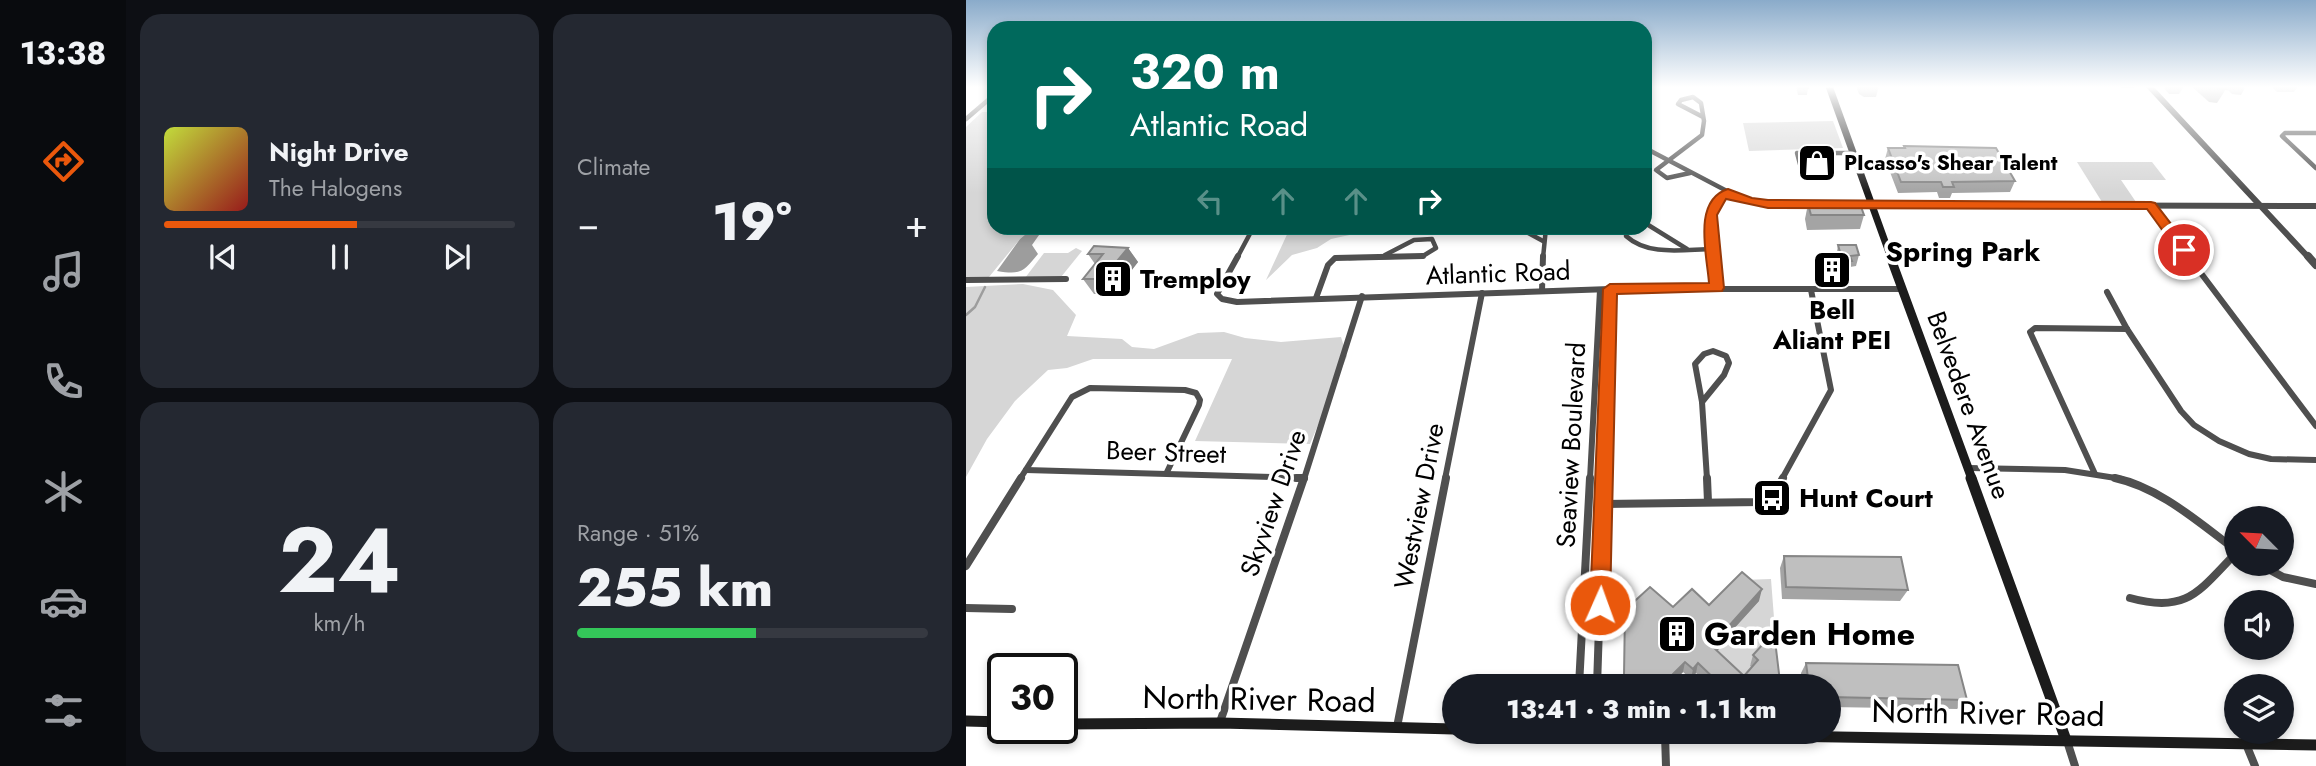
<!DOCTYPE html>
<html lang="en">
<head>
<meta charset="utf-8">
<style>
	:root { --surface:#171b24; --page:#242831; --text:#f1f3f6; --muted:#9ea1a6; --line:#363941; --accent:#ea580c }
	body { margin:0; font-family:Jost,sans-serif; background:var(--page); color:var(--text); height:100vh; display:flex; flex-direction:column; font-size:26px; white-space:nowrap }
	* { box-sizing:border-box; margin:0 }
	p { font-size:23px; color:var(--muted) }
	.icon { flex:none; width:38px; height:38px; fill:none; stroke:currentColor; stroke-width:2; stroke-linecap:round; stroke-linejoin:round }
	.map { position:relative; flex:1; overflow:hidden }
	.details { display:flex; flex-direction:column; gap:14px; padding:14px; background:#0d0f14; width:840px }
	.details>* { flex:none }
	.hud { position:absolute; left:21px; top:21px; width:665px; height:214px; border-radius:21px; box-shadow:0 4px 10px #0003; background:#00695c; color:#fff; overflow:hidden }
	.needle { width:46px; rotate:294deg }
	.controls { position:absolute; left:1258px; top:506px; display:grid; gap:14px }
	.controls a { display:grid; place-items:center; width:70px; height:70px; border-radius:50%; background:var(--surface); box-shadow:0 4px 10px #0003; font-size:35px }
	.speed { position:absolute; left:21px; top:653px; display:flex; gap:14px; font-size:35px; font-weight:700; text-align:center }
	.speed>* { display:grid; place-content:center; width:91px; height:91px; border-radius:50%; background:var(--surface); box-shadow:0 4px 10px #0003; line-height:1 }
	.speed .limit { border:4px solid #111; border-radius:10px; background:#fff; color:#111 }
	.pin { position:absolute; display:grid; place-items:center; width:60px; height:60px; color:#fff; margin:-30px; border:4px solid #fff; border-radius:50%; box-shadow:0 2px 7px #0007 }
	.me { position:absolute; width:77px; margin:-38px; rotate:2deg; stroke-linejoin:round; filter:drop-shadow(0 0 5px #0008) }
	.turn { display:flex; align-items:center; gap:24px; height:147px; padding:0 28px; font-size:32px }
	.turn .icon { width:91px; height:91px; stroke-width:2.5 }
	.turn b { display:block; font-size:49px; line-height:60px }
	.lanes { display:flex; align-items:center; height:66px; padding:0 28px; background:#0003; justify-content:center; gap:35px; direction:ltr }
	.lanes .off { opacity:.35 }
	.big { font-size:52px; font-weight:800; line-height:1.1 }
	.details .tile { flex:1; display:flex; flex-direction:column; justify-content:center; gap:10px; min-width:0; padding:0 24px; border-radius:21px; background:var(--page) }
	.details .dial { align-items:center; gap:0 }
	.dial b { font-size:91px; line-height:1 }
	.song { display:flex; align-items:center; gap:21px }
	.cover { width:84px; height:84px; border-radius:10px; background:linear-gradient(135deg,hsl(70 70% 55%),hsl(0 70% 35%)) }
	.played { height:7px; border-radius:4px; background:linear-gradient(90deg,var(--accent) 55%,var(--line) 55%) }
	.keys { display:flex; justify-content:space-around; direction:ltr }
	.heat { display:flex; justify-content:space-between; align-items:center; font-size:38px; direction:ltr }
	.charge { height:10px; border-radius:5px; background:linear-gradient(90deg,#34c759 51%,var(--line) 0) }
	.details .tiles { flex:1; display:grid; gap:14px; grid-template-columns:repeat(2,1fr) }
	.trip { position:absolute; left:476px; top:674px; width:399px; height:70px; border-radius:35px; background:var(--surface); box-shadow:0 4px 10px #0003; font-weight:800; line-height:70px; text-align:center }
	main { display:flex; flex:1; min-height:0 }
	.menu { display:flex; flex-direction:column; width:126px; justify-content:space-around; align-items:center; background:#090b0e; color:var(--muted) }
	.menu .icon { width:49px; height:49px }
	.menu .current { color:var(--accent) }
	.menu b { font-size:32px; color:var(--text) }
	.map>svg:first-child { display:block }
	.green { fill:#d6d6d6 }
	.water { fill:#9d9d9d }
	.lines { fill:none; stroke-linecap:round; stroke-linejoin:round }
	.stream { stroke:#9d9d9d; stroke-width:2.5 }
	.minor-far2 { stroke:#4f4f4f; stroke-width:4.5 }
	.minor-far1 { stroke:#4f4f4f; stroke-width:6 }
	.minor { stroke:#4f4f4f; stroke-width:8 }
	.tertiary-far1 { stroke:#4f4f4f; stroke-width:6 }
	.tertiary { stroke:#4f4f4f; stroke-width:8 }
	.secondary-far2 { stroke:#1c1c1c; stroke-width:7 }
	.secondary-far1 { stroke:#1c1c1c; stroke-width:9 }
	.secondary { stroke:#1c1c1c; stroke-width:11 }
	.wall { fill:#a4a4a4 }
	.shaded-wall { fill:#868686 }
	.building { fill:#bfbfbf; stroke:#868686; stroke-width:2 }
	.route { fill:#ea580c; stroke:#983908; stroke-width:2 }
	.labels { text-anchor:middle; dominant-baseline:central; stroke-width:7; stroke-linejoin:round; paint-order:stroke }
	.far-poi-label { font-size:21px; font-weight:bold; fill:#000; stroke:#fff; text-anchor:start }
	.street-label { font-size:26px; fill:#000; stroke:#fff }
	.poi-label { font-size:26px; font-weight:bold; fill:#000; stroke:#fff; text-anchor:start }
	.neighbourhood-label { font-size:28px; font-weight:bold; fill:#000; stroke:#fff }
	.near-poi-label { font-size:32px; font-weight:bold; fill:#000; stroke:#fff; text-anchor:start }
	.near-street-label { font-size:32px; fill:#000; stroke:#fff }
</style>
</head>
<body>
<main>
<nav class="menu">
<b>13:38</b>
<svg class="icon current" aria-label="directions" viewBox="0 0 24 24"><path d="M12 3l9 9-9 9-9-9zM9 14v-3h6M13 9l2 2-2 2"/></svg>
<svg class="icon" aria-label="music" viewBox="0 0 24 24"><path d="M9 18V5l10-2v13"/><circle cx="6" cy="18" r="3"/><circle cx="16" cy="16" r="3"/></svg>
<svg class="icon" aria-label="phone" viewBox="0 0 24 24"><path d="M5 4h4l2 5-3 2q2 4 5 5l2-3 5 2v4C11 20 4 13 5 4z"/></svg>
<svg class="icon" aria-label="climate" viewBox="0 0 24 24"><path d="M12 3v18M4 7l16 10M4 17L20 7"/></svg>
<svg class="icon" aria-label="car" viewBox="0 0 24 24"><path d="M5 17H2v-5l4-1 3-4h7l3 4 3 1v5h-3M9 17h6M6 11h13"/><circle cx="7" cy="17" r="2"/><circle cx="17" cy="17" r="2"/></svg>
<svg class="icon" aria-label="filters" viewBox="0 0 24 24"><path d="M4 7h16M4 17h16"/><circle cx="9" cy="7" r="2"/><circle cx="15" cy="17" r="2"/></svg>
</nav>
<section class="details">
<div class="tiles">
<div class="tile">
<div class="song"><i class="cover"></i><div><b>Night Drive</b><p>The Halogens</p></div></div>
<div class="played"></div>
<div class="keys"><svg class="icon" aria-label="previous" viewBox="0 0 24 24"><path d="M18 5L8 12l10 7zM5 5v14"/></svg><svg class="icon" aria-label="pause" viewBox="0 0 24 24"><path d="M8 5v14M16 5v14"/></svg><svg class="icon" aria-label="next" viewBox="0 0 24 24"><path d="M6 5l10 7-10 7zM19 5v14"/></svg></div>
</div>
<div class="tile"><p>Climate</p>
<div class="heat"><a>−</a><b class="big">19°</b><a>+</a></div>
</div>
<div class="tile dial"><b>24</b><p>km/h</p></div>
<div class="tile"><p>Range · 51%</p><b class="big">255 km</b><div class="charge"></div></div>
</div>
</section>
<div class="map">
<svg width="1350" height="766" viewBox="0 0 1350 766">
	<rect width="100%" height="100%" fill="#fff"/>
	<!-- green -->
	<g class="green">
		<path d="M16,112H28V228H67L54,239L23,277H0V127Z"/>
		<path d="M867,121L877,148L783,151L777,123Z"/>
		<path d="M1111,162H1186L1200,180H1155L1170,202H1136Z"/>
		<path d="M324,228H416L365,239L351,248L326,255L300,280Z"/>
		<path d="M110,248L116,251L95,277L59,278L78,253H102Z"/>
		<path d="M57,284L87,290L110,315L101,336L156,339L166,347L188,349L232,333L258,332L279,338L315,342L375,337L381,356L344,444L229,441L266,359H127L101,368L82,370L49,401L21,439L0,477V287Z"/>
		<path d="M805,579L810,644L802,645L784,665L789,670L775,686L745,658L775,580Z"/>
	</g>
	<!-- water -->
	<path class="water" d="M67,228H78L66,245L72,254C57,272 55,275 31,271L54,239Z"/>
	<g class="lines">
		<!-- stream -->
		<path class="stream" d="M0,315L9,307L19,287"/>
		<!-- minor-far2 -->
		<g class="minor-far2">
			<path d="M0,119L28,95"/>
			<path d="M1350,133H1319L1316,136L1350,168"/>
			<path d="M679,148L778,200L802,204L849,205"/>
			<path d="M835,168L831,153H886"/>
			<path d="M724,173L701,178L690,170L736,135L738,121L735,103L727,97L715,100L712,104L737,117"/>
			<path d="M1185,206L1224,258"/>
			<path d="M679,223L721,249"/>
			<path d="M553,228L577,241"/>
			<path d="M661,228L660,236C683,257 719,249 748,249"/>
			<path d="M271,258L287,228"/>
			<path d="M383,258L457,256L470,248L466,239L448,240L419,255"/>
			<path d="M577,258L580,228"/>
			<path d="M749,258C746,229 739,214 762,193"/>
		</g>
		<!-- minor-far1 -->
		<g class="minor-far1">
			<path d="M272,256L251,294L256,299L271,302L644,289H936"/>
			<path d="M748,256L751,287"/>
			<path d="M1222,256L1350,426"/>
			<path d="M0,280L100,279"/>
			<path d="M576,291L577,256"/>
			<path d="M1141,292L1161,329L1215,411L1228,425L1253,441L1283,454L1305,459L1350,460"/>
			<path d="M350,298L362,265L369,258L457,256"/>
			<path d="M747,351L760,356L763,363L758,375L736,402L729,364L738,354Z"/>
			<path d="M736,402L741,479"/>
			<path d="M1003,468L1099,470L1156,479"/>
			<path d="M60,470L338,478"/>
			<path d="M1129,474L1064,332L1069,328L1161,329"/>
			<path d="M54,479L106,397L124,388L219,390L230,393L234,400L233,405L201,472"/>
			<path d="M338,479L396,296"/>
			<path d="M479,479L516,293"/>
			<path d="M624,479L634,290"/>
			<path d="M638,479L644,289"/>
			<path d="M816,479L865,390L845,290"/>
		</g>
		<!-- minor -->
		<g class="minor">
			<path d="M330,478H338"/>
			<path d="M741,478L742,502"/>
			<path d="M1149,478C1195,488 1233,523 1270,550"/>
			<path d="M637,504L796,502L806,498L817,478"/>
			<path d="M1293,564L1317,577L1350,584"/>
			<path d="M0,566L55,478"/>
			<path d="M1164,598C1221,614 1233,591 1270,553"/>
			<path d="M0,608L46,609"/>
			<path d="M613,686L624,478"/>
			<path d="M631,686L638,478"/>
			<path d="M254,722L338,478"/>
			<path d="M431,727L480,478"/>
			<path d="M699,734L700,766"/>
			<path d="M1101,741L1109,766"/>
			<path d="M1280,744L1289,766"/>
		</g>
		<!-- tertiary-far1 -->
		<g class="tertiary-far1">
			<path d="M1183,86L1343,258"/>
			<path d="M904,205L1350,206"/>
		</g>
		<!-- tertiary -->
		<path class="tertiary" d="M1342,256L1350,265"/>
		<!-- secondary-far2 -->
		<path class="secondary-far2" d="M863,86L925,258"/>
		<!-- secondary-far1 -->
		<path class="secondary-far1" d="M924,256L1006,479"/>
		<!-- secondary -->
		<g class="secondary">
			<path d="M1005,478L1100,740"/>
			<path d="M0,721L37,722"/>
			<path d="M96,724L254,723L488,729"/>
			<path d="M567,732L1350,745"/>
		</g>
	</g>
	<!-- wall -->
	<g class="wall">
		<path d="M830,86H842L841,95H832Z"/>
		<path d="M890,86H913L910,97H898L893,94Z"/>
		<path d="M1153,86H1169L1168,88H1155Z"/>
		<path d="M1199,86H1218L1213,94H1203L1198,88Z"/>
		<path d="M1225,86H1257L1260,89L1251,103L1243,102Z"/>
		<path d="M1260,86H1278L1279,88L1275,95L1266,94L1259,87Z"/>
		<path d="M1305,86H1332L1328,92H1311Z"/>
		<path d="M938,146L1049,181L1044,192L986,193L984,198H973L971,192L932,193L919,159L922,148H937Z"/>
		<path d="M842,204L898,215L894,229L841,230L839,219Z"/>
		<path d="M872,245L893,255L890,266L884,267L883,272H879L877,278L852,279L849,267L852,256H867L868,252H871Z"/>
		<path d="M162,248L172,262L147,294H128L117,279L129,264L122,254Z"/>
		<path d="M818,556L942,590L934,601L816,599L814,568Z"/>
		<path d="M793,601L754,644L751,651L778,676L786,667L784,666L787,655L814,682L812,686H743L730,673L725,679L717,672L704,686H659L658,676L707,607L743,605Z"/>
		<path d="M840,663L1001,700L991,709L863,707V686H836L835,673Z"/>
	</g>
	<!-- shaded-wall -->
	<g class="shaded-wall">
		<path d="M162,248L172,262L147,294L136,279Z"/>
		<path d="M796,589L793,601L754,644L753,649L745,658L747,647L753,637Z"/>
		<path d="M719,662L717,672L704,686H695Z"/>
		<path d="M732,663L730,673L725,679L727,669Z"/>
	</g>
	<!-- building -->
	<g class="building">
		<rect x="833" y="86" width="9" height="2"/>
		<path d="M1249,86H1257L1260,89L1251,88Z"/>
		<path d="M938,146L1030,148L1049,181L986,182L988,187H977L975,182H935L922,148H939Z"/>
		<path d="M842,204H894L898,215H845Z"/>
		<path d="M872,245H890L893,255L884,256L886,261H878L880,267L855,268L852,256H869L868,252H874Z"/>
		<path d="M128,246L162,248L136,279H117L137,254H122Z"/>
		<path d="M818,556L935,557L942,590L820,587Z"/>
		<path d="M776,572L796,589L753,637L755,639L747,647L778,676L792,660L787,655L808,632L814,682L810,686H756L732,663L727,669L719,662L695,686H667L658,676L659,610L684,587L707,607L726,589L743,605Z"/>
		<path d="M840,663L992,665L1001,700L863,697V686H843Z"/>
	</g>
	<!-- sky -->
	<linearGradient id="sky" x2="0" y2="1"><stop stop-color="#8aabca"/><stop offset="0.45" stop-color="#fff"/><stop offset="1" stop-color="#fff" stop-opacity="0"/></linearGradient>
	<rect width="1350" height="193" fill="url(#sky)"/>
	<!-- route -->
	<path class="route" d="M762,189L786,198L802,200L1185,202L1189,203L1225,250L1218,254L1213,253L1181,209L802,208L760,199L751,215L758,288L756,291L651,294L644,605L641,612L634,615L627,612L624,605L637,289L644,284L743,283C741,255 726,200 762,189Z"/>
	<!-- icons -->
	<defs>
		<symbol id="shop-square" viewBox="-11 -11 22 22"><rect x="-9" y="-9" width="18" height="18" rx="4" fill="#000" stroke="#fff"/><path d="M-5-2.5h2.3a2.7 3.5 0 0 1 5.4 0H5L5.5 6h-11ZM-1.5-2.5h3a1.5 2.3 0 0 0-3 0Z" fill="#fff"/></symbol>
		<symbol id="building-square" viewBox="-11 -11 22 22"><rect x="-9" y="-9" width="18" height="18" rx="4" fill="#000" stroke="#fff"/><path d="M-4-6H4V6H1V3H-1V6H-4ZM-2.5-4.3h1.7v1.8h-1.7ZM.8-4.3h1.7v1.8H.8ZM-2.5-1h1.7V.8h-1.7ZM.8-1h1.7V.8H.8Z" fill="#fff"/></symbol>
		<symbol id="bus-square" viewBox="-11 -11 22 22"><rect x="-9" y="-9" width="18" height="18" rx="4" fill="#000" stroke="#fff"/><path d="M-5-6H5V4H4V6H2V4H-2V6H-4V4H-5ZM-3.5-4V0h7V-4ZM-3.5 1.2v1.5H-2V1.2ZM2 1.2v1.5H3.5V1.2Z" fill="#fff"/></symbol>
	</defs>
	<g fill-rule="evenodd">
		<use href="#shop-square" x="829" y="141" width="44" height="44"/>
		<use href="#building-square" x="844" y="248" width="44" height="44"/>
		<use href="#building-square" x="125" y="257" width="44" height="44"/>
		<use href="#bus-square" x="784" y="476" width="44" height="44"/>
		<use href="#building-square" x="689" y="612" width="44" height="44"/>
	</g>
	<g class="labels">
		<!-- far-poi labels -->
		<g class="far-poi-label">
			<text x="878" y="163">PIcasso's Shear Talent</text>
		</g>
		<!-- street labels -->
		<g class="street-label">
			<text transform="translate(532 273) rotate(-2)">Atlantic Road</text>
			<text transform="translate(1003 405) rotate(70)">Belvedere Avenue</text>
			<text transform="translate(605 445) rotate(-87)">Seaview Boulevard</text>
			<text transform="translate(200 452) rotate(2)">Beer Street</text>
			<text transform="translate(307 503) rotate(-71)">Skyview Drive</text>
			<text transform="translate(453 506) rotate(-79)">Westview Drive</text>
		</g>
		<!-- poi labels -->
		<g class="poi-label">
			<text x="174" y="279">Tremploy</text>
			<text x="866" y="310" text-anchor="middle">Bell<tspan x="866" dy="30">Aliant PEI</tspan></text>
			<text x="833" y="498">Hunt Court</text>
		</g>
		<!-- neighbourhood labels -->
		<g class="neighbourhood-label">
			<text x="997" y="251">Spring Park</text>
		</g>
		<!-- near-poi labels -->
		<g class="near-poi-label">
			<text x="738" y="634">Garden Home</text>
		</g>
		<!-- near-street labels -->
		<g class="near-street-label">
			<text transform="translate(293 699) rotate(1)">North River Road</text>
			<text transform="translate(1022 713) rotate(1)">North River Road</text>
		</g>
	</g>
</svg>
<div class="controls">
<a><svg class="needle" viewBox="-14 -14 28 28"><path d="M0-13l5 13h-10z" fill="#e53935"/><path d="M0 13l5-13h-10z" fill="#9ea1a6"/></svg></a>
<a><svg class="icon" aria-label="sound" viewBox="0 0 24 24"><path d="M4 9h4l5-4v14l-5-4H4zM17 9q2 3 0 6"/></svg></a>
<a><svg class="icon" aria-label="layers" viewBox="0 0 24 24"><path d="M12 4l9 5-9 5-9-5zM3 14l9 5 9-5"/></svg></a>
</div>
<div class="speed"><div class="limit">30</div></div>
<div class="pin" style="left:1218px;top:250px;background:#d93025"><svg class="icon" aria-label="arrive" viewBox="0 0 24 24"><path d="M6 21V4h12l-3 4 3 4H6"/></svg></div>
<svg class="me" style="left:634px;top:605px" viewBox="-20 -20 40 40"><circle r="17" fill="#ea580c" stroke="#fff" stroke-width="3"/><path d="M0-11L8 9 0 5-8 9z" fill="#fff"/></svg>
<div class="trip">13:41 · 3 min · 1.1 km</div>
<div class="hud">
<div class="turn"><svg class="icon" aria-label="right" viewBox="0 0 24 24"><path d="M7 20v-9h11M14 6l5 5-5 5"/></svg><div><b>320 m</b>Atlantic Road</div></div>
<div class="lanes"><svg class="icon off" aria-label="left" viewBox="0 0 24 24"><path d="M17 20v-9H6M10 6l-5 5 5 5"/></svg><svg class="icon off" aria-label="ahead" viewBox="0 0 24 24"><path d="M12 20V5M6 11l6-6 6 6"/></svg><svg class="icon off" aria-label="ahead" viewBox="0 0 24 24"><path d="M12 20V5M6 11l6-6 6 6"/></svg><svg class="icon" aria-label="right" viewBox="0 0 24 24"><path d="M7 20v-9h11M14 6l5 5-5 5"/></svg></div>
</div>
</div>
</main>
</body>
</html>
